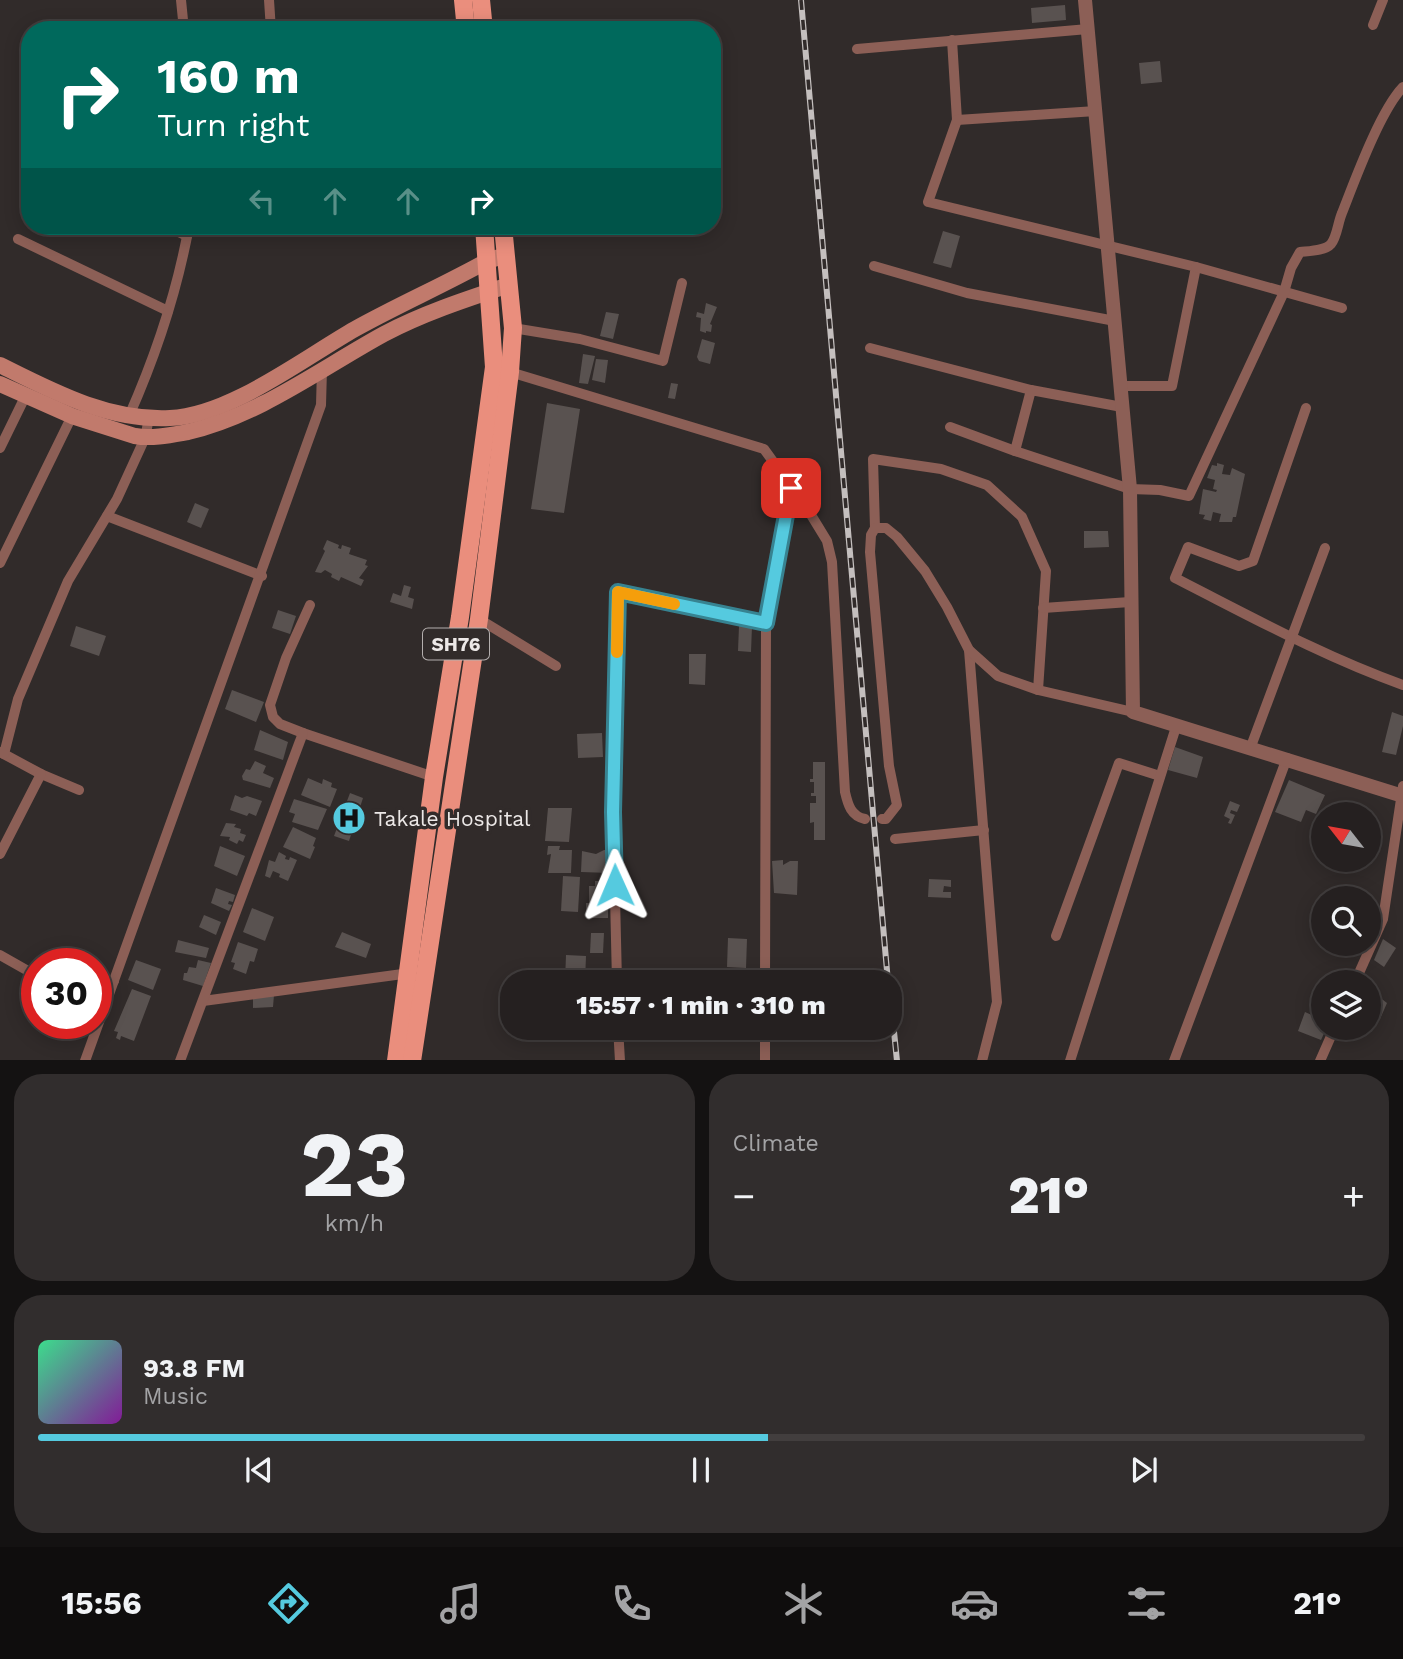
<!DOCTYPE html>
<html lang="en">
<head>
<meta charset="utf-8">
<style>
	:root { --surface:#252020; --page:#312d2d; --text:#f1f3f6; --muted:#a3a3a5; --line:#423e3e; --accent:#55cadf }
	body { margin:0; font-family:"Work Sans",sans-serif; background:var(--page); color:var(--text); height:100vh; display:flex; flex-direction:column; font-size:26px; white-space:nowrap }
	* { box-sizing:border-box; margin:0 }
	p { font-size:23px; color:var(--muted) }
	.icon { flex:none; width:38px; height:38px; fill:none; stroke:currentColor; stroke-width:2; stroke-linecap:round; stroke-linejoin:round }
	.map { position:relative; height:1060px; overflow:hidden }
	.drawer { display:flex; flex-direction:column; gap:14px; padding:14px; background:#141212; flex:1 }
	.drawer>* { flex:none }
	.top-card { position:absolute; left:21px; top:21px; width:700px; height:214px; border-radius:28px; box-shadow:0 4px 18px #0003,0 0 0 2px var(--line); background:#00695c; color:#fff; overflow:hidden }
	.needle { width:46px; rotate:301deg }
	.tools { position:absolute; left:1311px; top:802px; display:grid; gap:14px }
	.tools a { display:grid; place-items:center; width:70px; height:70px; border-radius:50%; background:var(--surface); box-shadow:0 4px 18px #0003,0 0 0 2px var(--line); font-size:35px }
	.speed { position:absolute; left:21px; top:948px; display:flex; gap:14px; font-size:35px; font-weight:700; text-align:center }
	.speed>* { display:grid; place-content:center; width:91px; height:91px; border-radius:50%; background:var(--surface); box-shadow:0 4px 18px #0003,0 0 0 2px var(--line); line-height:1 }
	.speed .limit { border:10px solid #d22; background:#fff; color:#111 }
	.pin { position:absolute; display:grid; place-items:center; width:60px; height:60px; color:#fff; margin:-30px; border-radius:14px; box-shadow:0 4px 10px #0006 }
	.me { position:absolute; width:77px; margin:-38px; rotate:359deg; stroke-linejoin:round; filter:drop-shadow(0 0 5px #0008) }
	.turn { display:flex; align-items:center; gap:24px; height:147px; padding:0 21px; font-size:32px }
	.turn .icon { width:91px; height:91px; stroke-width:2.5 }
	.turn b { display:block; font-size:49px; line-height:60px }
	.lanes { display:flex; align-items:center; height:66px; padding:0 21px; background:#0003; justify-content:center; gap:35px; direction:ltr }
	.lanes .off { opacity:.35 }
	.big { font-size:52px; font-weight:800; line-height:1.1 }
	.drawer .card { flex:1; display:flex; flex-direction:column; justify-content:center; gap:10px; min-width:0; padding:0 24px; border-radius:28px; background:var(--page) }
	.drawer .dial { align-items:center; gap:0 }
	.dial b { font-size:91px; line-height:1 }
	.song { display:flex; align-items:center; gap:21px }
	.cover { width:84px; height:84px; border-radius:10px; background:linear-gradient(135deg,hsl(150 70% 55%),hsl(290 70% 35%)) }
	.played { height:7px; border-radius:4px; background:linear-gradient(90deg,var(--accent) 55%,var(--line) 55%) }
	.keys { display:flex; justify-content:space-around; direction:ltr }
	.heat { display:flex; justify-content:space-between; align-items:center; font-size:38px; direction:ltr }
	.drawer .tiles { flex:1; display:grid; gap:14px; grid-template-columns:1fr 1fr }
	.card:last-child { grid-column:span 2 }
	.trip { position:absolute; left:500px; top:970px; width:402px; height:70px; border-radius:28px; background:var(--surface); box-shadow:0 4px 18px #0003,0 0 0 2px var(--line); font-weight:800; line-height:70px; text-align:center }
	.tabs { display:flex; height:112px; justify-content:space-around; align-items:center; background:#0f0d0d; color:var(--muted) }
	.tabs .icon { width:49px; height:49px }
	.tabs .selected { color:var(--accent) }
	.tabs b { font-size:32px; color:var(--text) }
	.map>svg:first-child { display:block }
	.building { fill:#595250 }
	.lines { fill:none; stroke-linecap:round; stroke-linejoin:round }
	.minor { stroke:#8c5f56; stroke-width:10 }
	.tertiary { stroke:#8c5f56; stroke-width:14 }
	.secondary { stroke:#c17a6c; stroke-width:16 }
	.primary { stroke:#ea8e7d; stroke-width:18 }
	.rail-casing { stroke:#c4bfbe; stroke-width:6 }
	.rail { stroke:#312b2a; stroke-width:3.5; stroke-dasharray:10; stroke-linecap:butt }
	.route-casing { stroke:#378391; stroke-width:18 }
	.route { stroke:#55cadf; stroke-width:12 }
	.slow { stroke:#f59e0b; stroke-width:12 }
	.labels { text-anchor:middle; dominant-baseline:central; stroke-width:7; stroke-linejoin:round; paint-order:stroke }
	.shield { fill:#312b2a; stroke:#b4afae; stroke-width:2 }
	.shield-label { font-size:19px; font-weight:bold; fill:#ece8e7 }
	.poi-label { font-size:21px; fill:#ece8e7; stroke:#312b2a; text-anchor:start }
</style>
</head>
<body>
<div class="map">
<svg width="1403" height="1061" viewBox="0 0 1403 1061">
	<rect width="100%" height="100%" fill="#312b2a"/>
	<!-- building -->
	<g class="building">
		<path d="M1065,5L1066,20L1032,23L1031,8Z"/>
		<path d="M1160,61L1162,82L1141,84L1139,63Z"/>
		<path d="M943,231L960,236L951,268L933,263Z"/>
		<path d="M706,303L717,307L710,324L712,325L711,332L706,331V333L700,331L701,318L696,317L697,312L704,314Z"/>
		<path d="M606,312L619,314L613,339L600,336Z"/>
		<path d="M702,339L715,343L710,364L699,361L697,357Z"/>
		<path d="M583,354L595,356L588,384L579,383Z"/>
		<path d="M596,359L608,360L605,383L592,380Z"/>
		<path d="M671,383L678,384L675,399L668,398Z"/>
		<path d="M547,403L580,409L564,513L531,509Z"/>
		<path d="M1217,463L1224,465L1222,474L1230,475L1232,468L1245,474L1236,517H1233L1232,522H1219L1221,514L1213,512L1211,521L1203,519L1205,515L1199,514L1203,489L1216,492L1217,490L1213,489L1215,480L1207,478L1212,465L1217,466Z"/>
		<path d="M195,503L209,509L201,528L187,522Z"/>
		<path d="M1084,531H1108L1109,547L1084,548Z"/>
		<path d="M327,540L339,545L338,548L341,549L342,545L351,548L349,554L367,560L365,565L368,566L359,578L364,580L361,586L341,577L339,581L331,577L332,574L325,570L321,573L315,572L325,551L323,549Z"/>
		<path d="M404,585L411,587L408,597L414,599L412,609L390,602L393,593L401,596Z"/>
		<path d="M278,610L296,616L290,634L272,628Z"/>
		<path d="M76,626L106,636L99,656L70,646Z"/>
		<path d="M739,626H752L751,652L738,651Z"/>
		<path d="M689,654H706L705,685L689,684Z"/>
		<path d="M232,690L264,702L256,722L225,709Z"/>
		<path d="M1392,712L1403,716V726L1396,755L1382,752Z"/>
		<path d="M260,730L288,742L283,760L254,750Z"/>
		<path d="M602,733L603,757L578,758L577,734Z"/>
		<path d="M1175,747L1203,757L1197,778L1168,770Z"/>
		<path d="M255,761L266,766L263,773L274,778L270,788L243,780L242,776L246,769L250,770Z"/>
		<path d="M813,762H825V840H814V822L810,823V803H816V796H811V793H814V782H810V779H813Z"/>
		<path d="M308,778L322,784L323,779L332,783L331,787L337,789L330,807L301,795Z"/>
		<path d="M1289,780L1325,795L1316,814L1306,810L1301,822L1275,812Z"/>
		<path d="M350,793L363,798L349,841L334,836Z"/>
		<path d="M235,795L242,798L247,796L262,801L256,816L249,813L247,816L230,810Z"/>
		<path d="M294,799L327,809L318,830L292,822L295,814L289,812Z"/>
		<path d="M1230,801L1240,805L1237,812L1231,810L1230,813L1235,815L1231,824L1228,823L1230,819L1224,816Z"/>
		<path d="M548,808H572L569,842L545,841Z"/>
		<path d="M226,823L236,824L234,827L241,829L240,833L246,835L243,842L239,840L237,844L229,840L230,837L220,836Z"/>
		<path d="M293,827L316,838L313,846L315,847L310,859L283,847Z"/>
		<path d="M220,846L245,856L237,876L214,866Z"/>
		<path d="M548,846H560L559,850H572L571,873H548L551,854L547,855Z"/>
		<path d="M604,850H608L612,855L610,873L581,872L582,851L596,854Z"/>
		<path d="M279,852L286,856L285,859L289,860L290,857L297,860L288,881L279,877L280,874L273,871L270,878L265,876L269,860L275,862Z"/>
		<path d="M783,860V865L790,861H798L797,895L774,893L772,861Z"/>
		<path d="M563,876L580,877L578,912L561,911Z"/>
		<path d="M929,879L951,880V887L944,886L943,892H951V898L928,897Z"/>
		<path d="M595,881H609V892L604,891V904H608V918H589V912H586V903H589V886H595Z"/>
		<path d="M216,888L235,895L233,902L229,901L228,904L232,905L229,911L211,903Z"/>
		<path d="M252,908L274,917L265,941L243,932Z"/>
		<path d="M204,915L221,922L216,935L199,927Z"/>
		<path d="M342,932L371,944L366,958L335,947Z"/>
		<path d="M591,933H604L603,953H590Z"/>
		<path d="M728,938L747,939L746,968L727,967Z"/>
		<path d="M1383,939L1396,948L1384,967L1374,960Z"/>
		<path d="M178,940L209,948L206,958L175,952Z"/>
		<path d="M238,942L258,949L254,962L250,961L246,974L233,969L235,963L231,962Z"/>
		<path d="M566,955L586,956L585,982H565Z"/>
		<path d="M136,960L161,969L153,990L128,980Z"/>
		<path d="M198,960L211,963L203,986L183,980L184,973H187L189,967L196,968Z"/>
		<path d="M132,989L151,996L134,1041L121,1036L120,1040L116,1038L118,1032L114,1031Z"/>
		<path d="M1374,993L1387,1003L1380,1019L1368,1014V1004Z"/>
		<path d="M274,995L273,1007L253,1008V996Z"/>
		<path d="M1305,1012L1323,1020V1027H1327L1321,1040L1298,1031Z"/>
	</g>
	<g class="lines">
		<!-- minor -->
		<g class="minor">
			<path d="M181,0L184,30"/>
			<path d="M269,0L271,30"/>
			<path d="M1373,25L1383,0"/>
			<path d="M952,40L957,120L928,202L1196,267L1172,386H1121"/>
			<path d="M857,49L1088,29"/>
			<path d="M957,120L1096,111"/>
			<path d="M166,226L187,236"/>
			<path d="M18,239L168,311"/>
			<path d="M874,266L967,293L1115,321"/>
			<path d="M1196,267L1342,308"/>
			<path d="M513,328L580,339L663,361L682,283"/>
			<path d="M870,348L1031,390"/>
			<path d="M510,372L764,449L808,510L827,541L832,562L845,792C848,805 851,816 865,819"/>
			<path d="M1306,408L1253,561L1239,566L1188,547L1175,578C1250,616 1324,657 1403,685"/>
			<path d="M129,416C156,355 177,292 189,226"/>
			<path d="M950,427L1015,451L1130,489L1160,490L1189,496L1284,292L1291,268L1300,252C1309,251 1325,251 1331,244C1337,237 1338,222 1342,213C1355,180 1380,111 1403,87"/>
			<path d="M0,448L25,397"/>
			<path d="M1015,451L1031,390L1122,407"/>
			<path d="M107,516L262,576"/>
			<path d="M875,528L873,459L941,469L987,485L1022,517L1046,571L1038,690"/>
			<path d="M0,563L72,416"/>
			<path d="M310,605L286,658L270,705L273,717L280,724L303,733L434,777"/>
			<path d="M1043,608L1130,602"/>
			<path d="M479,619L556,666"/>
			<path d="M969,650L997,1002L982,1061"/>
			<path d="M1250,749L1325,548"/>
			<path d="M0,752L41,774L79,790"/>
			<path d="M4,754L18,699L68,581L117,499L145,438L149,418"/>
			<path d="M882,819H886L897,805L889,766L870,552L871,535L875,528H886L897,537L925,571L947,607L969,650L998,676L1038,690L1133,712"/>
			<path d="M895,839L984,830"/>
			<path d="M0,854L41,774"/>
			<path d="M1056,936L1119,763L1160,776"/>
			<path d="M0,955L37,976"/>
			<path d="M617,982L613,812L618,592L766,623L791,488"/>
			<path d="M765,982L766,623"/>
			<path d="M1355,982L1383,919L1403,786"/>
			<path d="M96,983L114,981"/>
			<path d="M203,1001L410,973"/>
			<path d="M618,1027L620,1061"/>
			<path d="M85,1061L321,405L322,369"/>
			<path d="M180,1061L303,733"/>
			<path d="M765,1061V1027"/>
			<path d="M1070,1061L1176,727"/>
			<path d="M1174,1061L1287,758"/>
			<path d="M1320,1061L1335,1027"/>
		</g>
		<!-- tertiary -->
		<path class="tertiary" d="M1085,0L1130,489L1133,712L1403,796"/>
		<!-- secondary -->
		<g class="secondary">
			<path d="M0,365C54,392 108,421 170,418C229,416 304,358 355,329C398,305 444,285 487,261L506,255"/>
			<path d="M0,384L72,416L135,436C152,439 171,435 188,432C260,415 320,369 384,334C424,313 467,299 509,285"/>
		</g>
		<!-- primary -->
		<g class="primary">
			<path d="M463,0L466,30"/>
			<path d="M481,0L484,30"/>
			<path d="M396,1061L434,777L460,617L494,367L484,226"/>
			<path d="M412,1061L479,619L510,372L513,328L503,226"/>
		</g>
		<defs>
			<g id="rail">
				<path d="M801,0L888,982"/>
				<path d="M891,1002L897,1061"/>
			</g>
		</defs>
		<!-- rail casing -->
		<use href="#rail" class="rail-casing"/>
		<!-- rail -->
		<use href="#rail" class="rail"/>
	</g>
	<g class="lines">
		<defs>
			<path id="route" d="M615,885L613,812L618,592L766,623L791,488"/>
		</defs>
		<!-- route casing -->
		<use href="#route" class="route-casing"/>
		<!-- route -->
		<use href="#route" class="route"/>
		<!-- slow -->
		<path class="slow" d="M617,652L618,592L674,604"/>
	</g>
	<!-- icons -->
	<defs>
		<symbol id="hospital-disc" viewBox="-11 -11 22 22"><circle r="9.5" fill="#55cadf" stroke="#312b2a"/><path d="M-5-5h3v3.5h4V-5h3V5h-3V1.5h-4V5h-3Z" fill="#111"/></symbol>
	</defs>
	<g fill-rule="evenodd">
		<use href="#hospital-disc" x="330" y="799" width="38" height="38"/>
	</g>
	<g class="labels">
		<!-- shield labels -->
		<rect class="shield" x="423" y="628.5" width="66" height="31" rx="5"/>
		<g class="shield-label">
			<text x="456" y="644">SH76</text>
		</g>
		<!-- poi labels -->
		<g class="poi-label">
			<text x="374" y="818">Takale Hospital</text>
		</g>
	</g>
</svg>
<div class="tools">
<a><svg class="needle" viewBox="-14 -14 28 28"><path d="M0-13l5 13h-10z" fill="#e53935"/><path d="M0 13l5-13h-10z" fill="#a3a3a5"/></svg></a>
<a><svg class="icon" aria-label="search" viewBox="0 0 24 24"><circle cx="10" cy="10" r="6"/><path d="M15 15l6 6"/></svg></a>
<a><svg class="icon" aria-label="layers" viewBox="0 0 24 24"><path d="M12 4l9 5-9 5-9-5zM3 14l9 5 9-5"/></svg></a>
</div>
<div class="speed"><div class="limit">30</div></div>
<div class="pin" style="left:791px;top:488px;background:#d93025"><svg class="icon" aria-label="arrive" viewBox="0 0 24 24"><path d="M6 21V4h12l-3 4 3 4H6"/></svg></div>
<svg class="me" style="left:615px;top:885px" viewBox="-20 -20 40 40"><path d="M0-17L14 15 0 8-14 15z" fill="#55cadf" stroke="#fff" stroke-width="4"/></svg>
<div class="trip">15:57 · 1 min · 310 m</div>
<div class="top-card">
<div class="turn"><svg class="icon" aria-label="right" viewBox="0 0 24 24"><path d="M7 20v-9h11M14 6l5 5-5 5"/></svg><div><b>160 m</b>Turn right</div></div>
<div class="lanes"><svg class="icon off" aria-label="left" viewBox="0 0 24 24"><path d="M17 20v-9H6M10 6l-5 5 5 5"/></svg><svg class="icon off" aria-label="ahead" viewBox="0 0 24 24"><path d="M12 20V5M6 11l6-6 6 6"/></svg><svg class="icon off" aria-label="ahead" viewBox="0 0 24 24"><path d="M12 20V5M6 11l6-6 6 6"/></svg><svg class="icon" aria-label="right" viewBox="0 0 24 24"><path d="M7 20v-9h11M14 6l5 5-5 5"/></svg></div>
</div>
</div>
<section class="drawer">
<div class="tiles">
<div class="card dial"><b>23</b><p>km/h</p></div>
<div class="card"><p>Climate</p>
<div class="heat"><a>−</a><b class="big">21°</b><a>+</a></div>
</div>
<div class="card">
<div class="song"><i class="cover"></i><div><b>93.8 FM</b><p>Music</p></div></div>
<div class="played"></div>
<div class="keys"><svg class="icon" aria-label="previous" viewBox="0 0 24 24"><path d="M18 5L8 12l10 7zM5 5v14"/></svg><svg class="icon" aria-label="pause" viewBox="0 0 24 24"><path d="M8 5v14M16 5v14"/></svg><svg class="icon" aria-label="next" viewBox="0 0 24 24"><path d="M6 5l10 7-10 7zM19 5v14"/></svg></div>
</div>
</div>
</section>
<nav class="tabs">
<b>15:56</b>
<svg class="icon selected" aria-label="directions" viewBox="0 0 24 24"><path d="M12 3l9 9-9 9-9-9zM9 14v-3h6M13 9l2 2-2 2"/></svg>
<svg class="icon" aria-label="music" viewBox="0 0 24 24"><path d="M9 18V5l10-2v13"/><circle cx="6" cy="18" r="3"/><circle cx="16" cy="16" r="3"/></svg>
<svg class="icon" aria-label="phone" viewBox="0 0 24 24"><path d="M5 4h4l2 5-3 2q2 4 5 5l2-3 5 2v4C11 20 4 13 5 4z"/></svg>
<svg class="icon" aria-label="climate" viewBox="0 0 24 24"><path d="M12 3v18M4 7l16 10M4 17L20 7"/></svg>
<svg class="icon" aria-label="car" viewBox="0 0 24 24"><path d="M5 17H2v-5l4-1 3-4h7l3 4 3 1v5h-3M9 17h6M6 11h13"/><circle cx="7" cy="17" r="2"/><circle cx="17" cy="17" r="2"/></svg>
<svg class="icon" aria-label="filters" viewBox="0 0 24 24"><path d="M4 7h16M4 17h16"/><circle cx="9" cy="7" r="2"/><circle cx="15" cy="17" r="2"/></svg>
<b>21°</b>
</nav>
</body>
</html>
